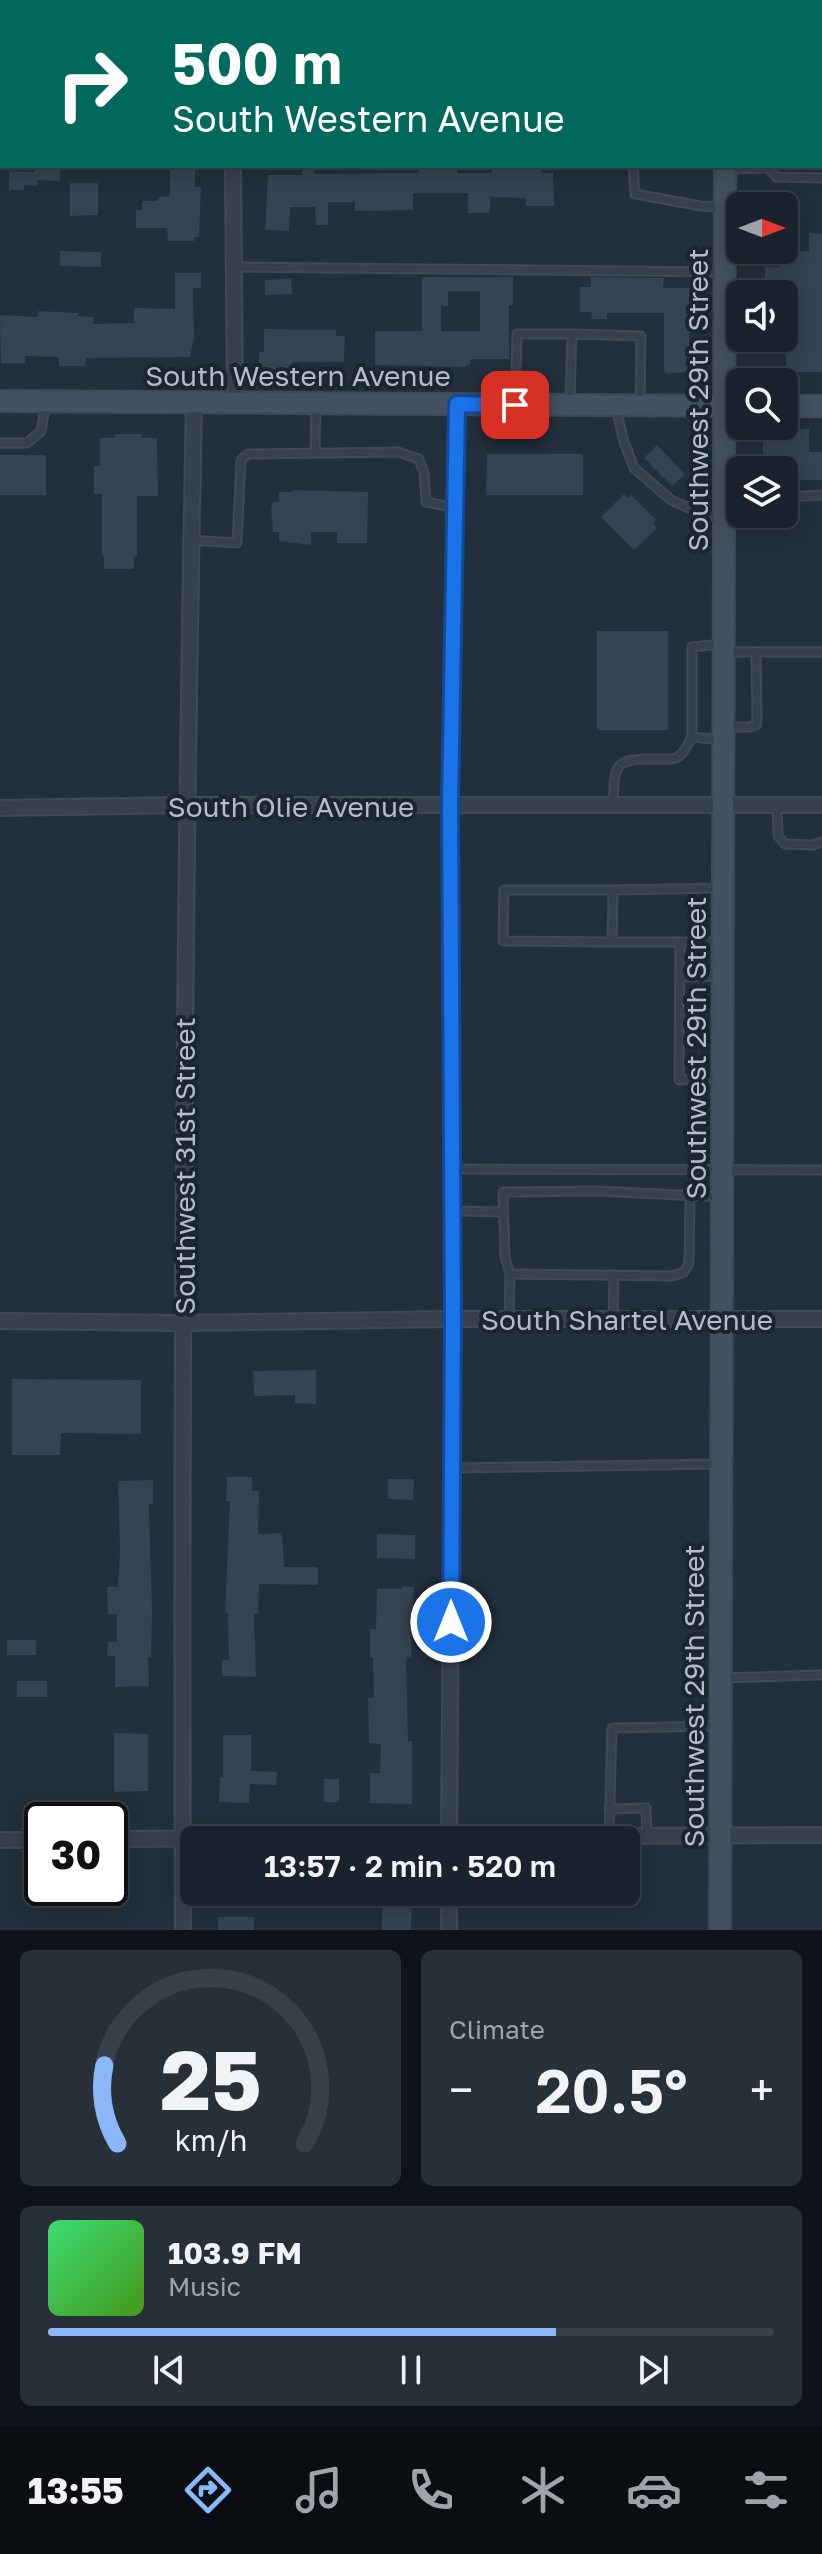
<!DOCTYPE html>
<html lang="en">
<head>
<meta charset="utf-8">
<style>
	:root { --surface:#1a232d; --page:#272f39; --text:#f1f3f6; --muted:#9fa4aa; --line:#384049; --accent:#89b7f7 }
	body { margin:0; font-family:"Golos Text",sans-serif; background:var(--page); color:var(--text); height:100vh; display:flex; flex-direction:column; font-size:30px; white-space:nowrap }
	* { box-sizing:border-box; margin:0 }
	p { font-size:26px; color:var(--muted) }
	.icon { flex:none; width:44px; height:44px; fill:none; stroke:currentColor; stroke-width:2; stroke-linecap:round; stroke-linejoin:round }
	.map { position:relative; height:1930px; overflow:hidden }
	.side { display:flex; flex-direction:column; gap:20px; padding:20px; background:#0e1319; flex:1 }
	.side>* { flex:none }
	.banner { position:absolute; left:0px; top:0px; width:822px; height:168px; box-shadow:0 4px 20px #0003,0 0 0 2px var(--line); background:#00695c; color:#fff; overflow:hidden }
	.needle { width:52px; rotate:90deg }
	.fabs { position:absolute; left:726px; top:192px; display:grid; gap:16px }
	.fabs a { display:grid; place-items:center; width:72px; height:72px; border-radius:12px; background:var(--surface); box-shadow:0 4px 20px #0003,0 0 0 2px var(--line); font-size:40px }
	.speed { position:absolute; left:24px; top:1802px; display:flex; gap:16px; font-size:40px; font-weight:700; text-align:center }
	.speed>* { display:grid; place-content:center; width:104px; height:104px; border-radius:50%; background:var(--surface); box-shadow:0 4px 20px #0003,0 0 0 2px var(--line); line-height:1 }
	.speed .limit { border:4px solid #111; border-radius:12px; background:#fff; color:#111 }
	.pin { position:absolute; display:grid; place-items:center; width:68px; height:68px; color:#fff; margin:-34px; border-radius:16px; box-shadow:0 4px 12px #0006 }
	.me { position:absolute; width:88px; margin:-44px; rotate:0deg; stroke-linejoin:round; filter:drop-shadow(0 0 6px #0008) }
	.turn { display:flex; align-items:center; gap:28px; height:168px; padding:0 40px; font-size:36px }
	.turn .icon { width:104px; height:104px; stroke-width:2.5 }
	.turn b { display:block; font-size:56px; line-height:68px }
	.big { font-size:60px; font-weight:600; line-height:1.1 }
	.side .widget { flex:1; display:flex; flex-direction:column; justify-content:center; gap:12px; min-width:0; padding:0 28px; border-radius:12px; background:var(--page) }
	.side .dial { align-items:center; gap:0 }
	.dial svg { height:208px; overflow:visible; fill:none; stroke:var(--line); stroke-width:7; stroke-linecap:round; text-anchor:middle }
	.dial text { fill:var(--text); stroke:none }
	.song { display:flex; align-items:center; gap:24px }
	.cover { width:96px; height:96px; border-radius:12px; background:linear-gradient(135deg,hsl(140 70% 55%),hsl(100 70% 35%)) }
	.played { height:8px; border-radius:4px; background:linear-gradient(90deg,var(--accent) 70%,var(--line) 70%) }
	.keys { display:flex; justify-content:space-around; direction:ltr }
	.heat { display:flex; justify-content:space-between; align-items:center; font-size:44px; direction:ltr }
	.side .tiles { flex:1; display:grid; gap:20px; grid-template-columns:1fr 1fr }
	.widget:last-child { grid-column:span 2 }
	.trip { position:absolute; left:180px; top:1826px; width:460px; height:80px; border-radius:12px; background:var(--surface); box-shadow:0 4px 20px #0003,0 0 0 2px var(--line); font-weight:600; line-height:80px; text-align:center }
	.tab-bar { display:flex; height:128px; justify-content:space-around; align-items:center; background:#0a0e12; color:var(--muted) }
	.tab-bar .icon { width:56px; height:56px }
	.tab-bar .selected { color:var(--accent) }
	.tab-bar b { font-size:36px; color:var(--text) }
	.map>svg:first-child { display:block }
	.building { fill:#354352; fill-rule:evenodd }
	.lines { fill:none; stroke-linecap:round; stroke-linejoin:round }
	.lane-casing { stroke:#404a56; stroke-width:11 }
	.street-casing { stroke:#404a56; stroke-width:18 }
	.secondary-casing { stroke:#404a56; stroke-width:24 }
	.lane { stroke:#37414d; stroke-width:7 }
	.street { stroke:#37414d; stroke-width:14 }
	.secondary { stroke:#455060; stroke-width:20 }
	.route-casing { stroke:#114b97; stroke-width:20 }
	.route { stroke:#1a73e8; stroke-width:14 }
	.labels { text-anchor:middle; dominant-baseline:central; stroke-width:8; stroke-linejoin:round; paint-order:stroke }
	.street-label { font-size:28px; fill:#b3bcc8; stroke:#1c2631 }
</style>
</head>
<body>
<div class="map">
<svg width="822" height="1930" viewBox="0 0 822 1930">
	<rect width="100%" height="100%" fill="#232f3c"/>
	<!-- building -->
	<g class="building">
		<path d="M34,166H60V181L37,180V186L24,185V190H9V171L34,172Z"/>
		<path d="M170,166H195V187H201L199,237H194V241H168L167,228H136V210H142V201H158V197L170,196Z"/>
		<path d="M492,167L541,168V173H553L554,206H526V199L523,198L490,197V213H468V193H413V210L355,211V202H328V225H316L315,207H290L289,231L265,230L268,175H302V169H314V174L419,173V168H457V173H492Z"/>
		<path d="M70,183H98V215L70,216Z"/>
		<path d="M809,233L822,234V372H791L786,367L784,294H765V267H780V251H809Z"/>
		<path d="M60,251L101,252V267L60,266Z"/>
		<path d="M175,273H201V288H193L194,338L190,357L86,358L85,366H59V357L25,356V363H1L0,315L38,317V311L78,313V316L93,317V324L134,323V308L175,309Z"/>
		<path d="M422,277H513V305H509V359H471L470,365L463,367L375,365V331H422ZM448,291H480V331H441V306H448Z"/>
		<path d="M591,277L664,278L663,288H694L695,329L689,334V368L687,372L666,374L664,371V313H607V319H591L592,312H580V287H591Z"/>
		<path d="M291,279L292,294L265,295V280Z"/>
		<path d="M264,329L336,330V336H345L344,362H292V370H259V352H264Z"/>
		<path d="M809,429V452H822V480H784V470H763V435L769,430Z"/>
		<path d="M115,434H142V438H157L158,496H137V556H134V569H104V556H102V494H94V466H100V438H115Z"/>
		<path d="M657,445L685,474L672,486L644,458Z"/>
		<path d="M487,454H583V495H486Z"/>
		<rect x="0" y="455" width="46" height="40"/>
		<path d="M293,490L368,492L367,543H337V532H311V545L279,541V532H273L271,508L273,502H279V492H293Z"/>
		<path d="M624,494L628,498L631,495L656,520L653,523L657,528L634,550L601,517Z"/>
		<rect x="597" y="631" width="71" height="99"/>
		<path d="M316,1370V1404L295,1403V1395L254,1396L253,1371Z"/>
		<path d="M12,1379L141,1380V1434L61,1433L60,1455H12Z"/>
		<path d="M227,1477H252V1491H259L258,1534L282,1533L284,1567H318V1585L259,1584L258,1614H254L256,1677L222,1676V1660H229L228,1613H225L230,1501H226Z"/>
		<path d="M388,1479H414L413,1500L388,1499Z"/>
		<path d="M153,1480V1504H149L152,1613L151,1657H148L149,1686L115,1687V1656H107L108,1642H117V1614H108L107,1587H118L120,1550L118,1481Z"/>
		<path d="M377,1534L415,1535V1559L377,1558Z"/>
		<path d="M402,1586L414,1587L411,1658L406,1657L408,1741H412V1804L370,1803V1773H380L381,1744L369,1743L368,1698H374L373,1657H370V1629H376L377,1589H402Z"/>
		<rect x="7" y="1640" width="29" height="15"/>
		<rect x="17" y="1681" width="30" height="16"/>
		<path d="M114,1733L148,1734V1791L114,1792Z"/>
		<path d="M223,1735H251V1771L277,1772L276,1785L250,1784L249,1803L219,1802L220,1777H223Z"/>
		<rect x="324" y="1779" width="15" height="23"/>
		<path d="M382,1892H412L411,1930H382Z"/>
		<rect x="218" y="1917" width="36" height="13"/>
	</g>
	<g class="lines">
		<defs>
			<g id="lane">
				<path d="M231,1L381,0"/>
				<path d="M820,124H822"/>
				<path d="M633,166L635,194L701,206L723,207"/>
				<path d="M727,169L770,168"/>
				<path d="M770,170L776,177L822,178"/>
				<path d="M235,267L722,272"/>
				<path d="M570,401L572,334L641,336L640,403"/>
				<path d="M515,403L517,334H572"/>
				<path d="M616,409L624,442L634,468L671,500L723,523"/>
				<path d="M0,443H27L41,431L46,403"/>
				<path d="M315,452L316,407"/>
				<path d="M784,497L822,495"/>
				<path d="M191,540L237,543L241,460L248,454L398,452L419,459L424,473L426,502L455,508"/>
				<path d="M726,652H822"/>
				<path d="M726,727H750L757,724L756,652"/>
				<path d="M692,737V647L722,644"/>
				<path d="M613,805C615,763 613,759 656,759C663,759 670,760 676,758C684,754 687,745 692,737L722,740"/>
				<path d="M777,805L778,836L785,844L813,845L822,842"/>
				<path d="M612,942L503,941L504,890H613"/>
				<path d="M680,942L679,1080L719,1078"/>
				<path d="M720,942H612L613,890L721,888"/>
				<path d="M681,977L721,976"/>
				<path d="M452,1169L822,1170"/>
				<path d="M453,1211L504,1212"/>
				<path d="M510,1274L673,1276L684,1272L689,1263L690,1196"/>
				<path d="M509,1319L510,1274L505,1257L503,1192L597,1191L720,1197"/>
				<path d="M613,1319L614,1275"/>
				<path d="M452,1468L718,1464"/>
				<path d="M723,1678L822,1675"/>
				<path d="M609,1809L646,1808L647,1836"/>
				<path d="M609,1836L612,1728L719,1726"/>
			</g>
			<g id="street">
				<path d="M231,0V2"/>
				<path d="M0,109H2"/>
				<path d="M233,166L235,403"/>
				<path d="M0,808L186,805H822"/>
				<path d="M0,1321L182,1323L453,1319H822"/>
				<path d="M110,1839L822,1835"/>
				<path d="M0,1840H42"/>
				<path d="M449,1840L453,1319L450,805L457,404"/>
				<path d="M183,1930C181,1421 184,912 194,402"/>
				<path d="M449,1930V1892"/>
			</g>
			<g id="secondary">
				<path d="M725,0V2"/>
				<path d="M0,401L740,406"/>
				<path d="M784,406H822"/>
				<path d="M720,1930L725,166"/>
			</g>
		</defs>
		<!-- lane casing -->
		<use href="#lane" class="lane-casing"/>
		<!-- street casing -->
		<use href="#street" class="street-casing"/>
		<!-- secondary casing -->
		<use href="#secondary" class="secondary-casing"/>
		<!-- lane -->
		<use href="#lane" class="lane"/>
		<!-- street -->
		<use href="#street" class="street"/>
		<!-- secondary -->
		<use href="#secondary" class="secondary"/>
	</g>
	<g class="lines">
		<defs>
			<path id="route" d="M451,1622L453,1319L450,805L457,404L515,405"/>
		</defs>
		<!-- route casing -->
		<use href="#route" class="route-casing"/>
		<!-- route -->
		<use href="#route" class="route"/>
	</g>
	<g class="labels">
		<!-- street labels -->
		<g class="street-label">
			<text x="298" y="375">South Western Avenue</text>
			<text transform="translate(697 400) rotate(-90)">Southwest 29th Street</text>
			<text x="291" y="806">South Olie Avenue</text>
			<text transform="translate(695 1048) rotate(-90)">Southwest 29th Street</text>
			<text transform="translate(184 1166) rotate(-90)">Southwest 31st Street</text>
			<text x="627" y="1319">South Shartel Avenue</text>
			<text transform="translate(693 1696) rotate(-90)">Southwest 29th Street</text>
		</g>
	</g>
</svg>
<div class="fabs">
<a><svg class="needle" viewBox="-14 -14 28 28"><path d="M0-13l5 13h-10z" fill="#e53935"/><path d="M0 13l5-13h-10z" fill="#9fa4aa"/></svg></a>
<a><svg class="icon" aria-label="sound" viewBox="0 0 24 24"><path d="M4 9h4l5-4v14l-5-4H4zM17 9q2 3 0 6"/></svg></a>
<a><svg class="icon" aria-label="search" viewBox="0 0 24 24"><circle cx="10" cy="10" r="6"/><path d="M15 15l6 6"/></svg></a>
<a><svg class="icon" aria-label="layers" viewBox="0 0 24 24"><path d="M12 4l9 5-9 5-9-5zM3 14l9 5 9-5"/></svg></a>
</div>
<div class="speed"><div class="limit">30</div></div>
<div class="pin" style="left:515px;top:405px;background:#d93025"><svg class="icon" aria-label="arrive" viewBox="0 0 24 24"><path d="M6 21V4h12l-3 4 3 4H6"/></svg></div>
<svg class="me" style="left:451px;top:1622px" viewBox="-20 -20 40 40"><circle r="17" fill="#1a73e8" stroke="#fff" stroke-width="3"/><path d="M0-11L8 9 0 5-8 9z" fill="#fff"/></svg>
<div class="trip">13:57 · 2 min · 520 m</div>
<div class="banner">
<div class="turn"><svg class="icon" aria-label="right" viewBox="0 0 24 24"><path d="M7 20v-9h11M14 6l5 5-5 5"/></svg><div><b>500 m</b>South Western Avenue</div></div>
</div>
</div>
<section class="side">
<div class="tiles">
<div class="widget dial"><svg viewBox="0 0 100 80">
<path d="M14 69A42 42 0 1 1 86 69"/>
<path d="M14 69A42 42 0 0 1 9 39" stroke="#89b7f7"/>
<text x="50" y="56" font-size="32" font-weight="700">25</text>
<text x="50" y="72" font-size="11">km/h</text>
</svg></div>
<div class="widget"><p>Climate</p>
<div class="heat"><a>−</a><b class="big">20.5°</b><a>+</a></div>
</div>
<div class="widget">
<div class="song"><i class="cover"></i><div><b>103.9 FM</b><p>Music</p></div></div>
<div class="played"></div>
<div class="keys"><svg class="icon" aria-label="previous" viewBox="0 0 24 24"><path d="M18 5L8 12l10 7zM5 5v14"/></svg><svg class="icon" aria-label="pause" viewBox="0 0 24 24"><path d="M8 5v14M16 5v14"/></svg><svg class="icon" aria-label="next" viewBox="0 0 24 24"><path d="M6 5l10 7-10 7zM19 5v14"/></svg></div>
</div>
</div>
</section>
<nav class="tab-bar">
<b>13:55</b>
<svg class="icon selected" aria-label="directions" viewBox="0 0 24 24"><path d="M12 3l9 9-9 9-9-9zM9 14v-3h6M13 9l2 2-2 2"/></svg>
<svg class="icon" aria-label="music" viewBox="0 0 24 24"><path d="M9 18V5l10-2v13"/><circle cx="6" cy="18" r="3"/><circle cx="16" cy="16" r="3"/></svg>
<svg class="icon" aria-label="phone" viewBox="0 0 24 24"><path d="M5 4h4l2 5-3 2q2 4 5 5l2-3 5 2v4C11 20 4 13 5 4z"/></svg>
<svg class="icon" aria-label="climate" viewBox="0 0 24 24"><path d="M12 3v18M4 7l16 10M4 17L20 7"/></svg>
<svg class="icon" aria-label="car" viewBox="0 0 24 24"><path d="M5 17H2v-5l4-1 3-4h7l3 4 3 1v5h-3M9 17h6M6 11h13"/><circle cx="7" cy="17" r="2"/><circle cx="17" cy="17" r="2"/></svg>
<svg class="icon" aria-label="filters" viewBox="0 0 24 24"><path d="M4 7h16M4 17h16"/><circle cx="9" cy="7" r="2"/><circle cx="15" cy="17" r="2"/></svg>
</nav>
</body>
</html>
